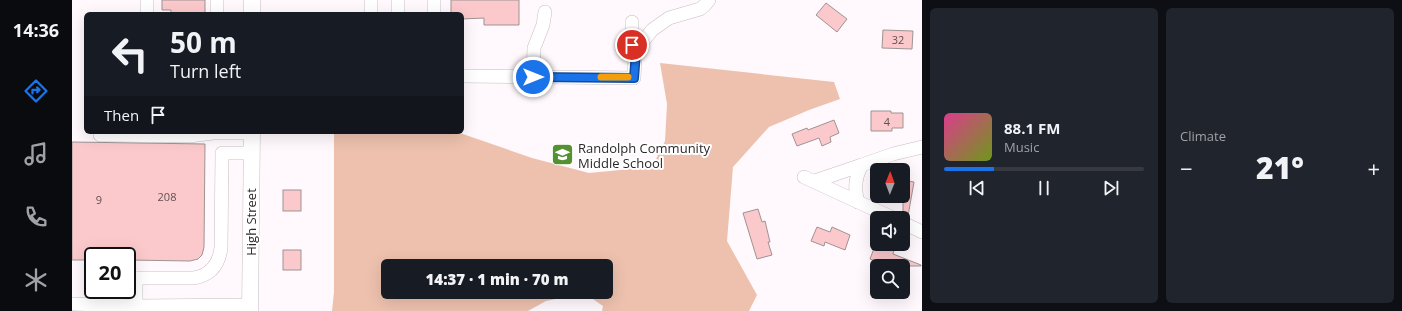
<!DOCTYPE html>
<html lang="en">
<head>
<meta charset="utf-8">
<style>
	:root { --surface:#171b24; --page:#20242c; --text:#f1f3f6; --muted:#9ea1a6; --line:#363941; --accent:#1a73e8 }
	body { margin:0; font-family:"Open Sans",sans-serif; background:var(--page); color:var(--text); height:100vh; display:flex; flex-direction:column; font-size:15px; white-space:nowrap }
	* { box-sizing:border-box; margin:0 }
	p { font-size:13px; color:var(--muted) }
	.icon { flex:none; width:22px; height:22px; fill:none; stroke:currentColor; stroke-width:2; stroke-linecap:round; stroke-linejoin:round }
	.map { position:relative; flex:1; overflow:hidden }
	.drawer { display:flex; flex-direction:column; gap:8px; padding:8px; background:#0d0f14; width:480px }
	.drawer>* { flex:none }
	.hud { position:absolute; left:12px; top:12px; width:380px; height:122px; border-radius:6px; box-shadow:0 4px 16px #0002; background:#171b24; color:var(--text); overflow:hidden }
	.needle { width:26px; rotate:1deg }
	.fabs { position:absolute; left:798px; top:163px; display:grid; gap:8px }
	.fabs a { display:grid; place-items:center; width:40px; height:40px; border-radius:6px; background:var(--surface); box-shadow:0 4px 16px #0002; font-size:20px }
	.speed { position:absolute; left:12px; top:247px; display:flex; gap:8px; font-size:20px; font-weight:700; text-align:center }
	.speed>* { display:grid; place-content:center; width:52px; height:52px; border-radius:50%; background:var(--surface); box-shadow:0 4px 16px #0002; line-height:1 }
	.speed .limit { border:2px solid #111; border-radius:6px; background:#fff; color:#111 }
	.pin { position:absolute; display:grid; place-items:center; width:34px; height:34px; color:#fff; margin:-17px; border:2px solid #fff; border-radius:50%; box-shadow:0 1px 4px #0007 }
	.me { position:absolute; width:44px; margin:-22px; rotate:90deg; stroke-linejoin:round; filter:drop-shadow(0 0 3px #0008) }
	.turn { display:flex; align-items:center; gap:14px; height:84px; padding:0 20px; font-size:18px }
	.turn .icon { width:52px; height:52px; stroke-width:2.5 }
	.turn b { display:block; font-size:28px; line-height:34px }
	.then { display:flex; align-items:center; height:38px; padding:0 20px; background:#0003; gap:8px; font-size:15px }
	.big { font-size:30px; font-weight:800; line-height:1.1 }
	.drawer .widget { flex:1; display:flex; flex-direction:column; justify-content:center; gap:6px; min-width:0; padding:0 14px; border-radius:6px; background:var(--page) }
	.song { display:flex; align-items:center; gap:12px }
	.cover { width:48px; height:48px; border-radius:6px; background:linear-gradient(135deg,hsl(330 70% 55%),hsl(80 70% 35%)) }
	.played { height:4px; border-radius:2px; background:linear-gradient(90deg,var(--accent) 25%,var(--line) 25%) }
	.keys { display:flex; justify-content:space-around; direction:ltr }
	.heat { display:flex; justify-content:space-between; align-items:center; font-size:22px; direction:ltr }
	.drawer .tiles { flex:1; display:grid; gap:8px; grid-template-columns:repeat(2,1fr) }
	.trip { position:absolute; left:309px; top:259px; width:232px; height:40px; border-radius:6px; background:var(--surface); box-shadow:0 4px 16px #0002; font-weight:800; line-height:40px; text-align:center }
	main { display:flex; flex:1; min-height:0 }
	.dock { display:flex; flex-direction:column; width:72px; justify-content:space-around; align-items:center; background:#090b0e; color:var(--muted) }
	.dock .icon { width:28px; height:28px }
	.dock .on { color:var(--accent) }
	.dock b { font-size:18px; color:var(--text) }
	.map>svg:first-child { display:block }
	.forest { fill:#edc1ae; fill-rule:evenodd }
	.building { fill:#fbc9cc; stroke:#9e9393 }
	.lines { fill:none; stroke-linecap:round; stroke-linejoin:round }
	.minor-casing { stroke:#c7bdc2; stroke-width:14 }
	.major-casing { stroke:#c7bdc2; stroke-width:17 }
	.minor { stroke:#fff; stroke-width:13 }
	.major { stroke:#fff; stroke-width:16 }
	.route-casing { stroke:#114b97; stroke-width:10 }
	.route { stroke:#1a73e8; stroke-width:7 }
	.slow { stroke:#f59e0b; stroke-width:7 }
	.labels { text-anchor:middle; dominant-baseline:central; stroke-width:4; stroke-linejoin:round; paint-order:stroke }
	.number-label { font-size:11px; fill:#605052 }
	.poi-label { font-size:13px; fill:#2c282a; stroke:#fff; text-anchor:start }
	.street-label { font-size:13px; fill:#2c282a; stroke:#fff }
</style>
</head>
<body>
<main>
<nav class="dock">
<b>14:36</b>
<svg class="icon on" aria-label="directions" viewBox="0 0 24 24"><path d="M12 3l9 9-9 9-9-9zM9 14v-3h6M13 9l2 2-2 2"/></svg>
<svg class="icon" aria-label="music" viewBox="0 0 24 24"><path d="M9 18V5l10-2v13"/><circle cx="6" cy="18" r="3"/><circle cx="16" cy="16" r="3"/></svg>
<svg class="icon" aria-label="phone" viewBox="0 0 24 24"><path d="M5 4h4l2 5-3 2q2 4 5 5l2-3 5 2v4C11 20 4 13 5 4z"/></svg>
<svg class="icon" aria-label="climate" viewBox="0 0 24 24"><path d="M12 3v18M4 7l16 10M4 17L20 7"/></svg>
</nav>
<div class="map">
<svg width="850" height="311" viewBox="0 0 850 311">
	<rect width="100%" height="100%" fill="#fff8fc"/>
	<!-- forest -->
	<path class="forest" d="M588,63L762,82L768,99L737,110L697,127L661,167L655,241L685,295L677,311H530L531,306L512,293L474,301L456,311H260L262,292V132H385L460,158L517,173L580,167L593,141L595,104ZM316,266H534V292H316Z"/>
	<!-- building -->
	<g class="building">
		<path d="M90,0H133V14H99V10H90Z"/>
		<path d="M379,0H447V25H412V18L390,19V14H379Z"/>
		<path d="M754,3L775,19L765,32L744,15Z"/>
		<path d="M811,30L841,31L840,49L810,48Z"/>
		<path d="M799,111H819V113H831V128H820V131H799Z"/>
		<path d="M762,120L767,133L758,137L759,142L750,146L747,138L725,146L720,134L735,128L736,130Z"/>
		<path d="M0,142L133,144L132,247L130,255L126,259L118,261L57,260V256H21V260H0Z"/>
		<path d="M831,180L842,182L836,216L831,215Z"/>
		<rect x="211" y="190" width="18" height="21"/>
		<path d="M686,209L690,222L693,221L698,242H696L700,255L685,259L671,213Z"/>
		<path d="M745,227L758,232L760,227L778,235L773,250L753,242L752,246L739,241Z"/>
		<path d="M804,243L822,250L821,254L849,265V266H817L798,259Z"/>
		<rect x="211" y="250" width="18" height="20"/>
	</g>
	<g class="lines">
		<defs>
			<g id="minor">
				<path d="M75,14V0"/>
				<path d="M145,14V0"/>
				<path d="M299,14V0"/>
				<path d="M326,14V0"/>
				<path d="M362,14V0"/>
				<path d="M560,22V47L561,50L564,52"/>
				<path d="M390,76L562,78L563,58L565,49L580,30L597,18L628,9L632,6L637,0"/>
				<path d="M461,77L462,48L471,25L473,12"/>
				<path d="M28,132V135L118,136L141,133H180"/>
				<path d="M732,177L821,218"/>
				<path d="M743,181L790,165"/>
				<path d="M786,202C782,189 783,177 790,165L821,154L850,147"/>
				<path d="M831,223L850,232"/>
				<path d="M55,278H122C139,275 147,264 149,248L150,153H180"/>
				<path d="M0,304L64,306L178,305"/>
				<path d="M64,306V278"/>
			</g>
			<g id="major">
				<path d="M180,14V0"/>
				<path d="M178,311L180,132"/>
			</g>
		</defs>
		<!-- minor casing -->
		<use href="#minor" class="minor-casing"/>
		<!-- major casing -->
		<use href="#major" class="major-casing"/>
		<!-- minor -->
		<use href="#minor" class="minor"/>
		<!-- major -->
		<use href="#major" class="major"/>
	</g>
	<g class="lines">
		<defs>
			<path id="route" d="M461,77L562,78L564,52L561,50L560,45"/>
		</defs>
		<!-- route casing -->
		<use href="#route" class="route-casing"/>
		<!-- route -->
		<use href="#route" class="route"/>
		<!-- slow -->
		<path class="slow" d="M529,77H556"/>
	</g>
	<!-- icons -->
	<defs>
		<symbol id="school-square" viewBox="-11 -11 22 22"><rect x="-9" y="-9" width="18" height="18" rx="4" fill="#549131" stroke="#fff"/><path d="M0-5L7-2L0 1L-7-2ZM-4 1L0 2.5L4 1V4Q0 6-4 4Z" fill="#fff"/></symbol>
	</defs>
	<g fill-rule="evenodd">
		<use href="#school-square" x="478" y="142" width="25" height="25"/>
	</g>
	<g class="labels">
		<!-- number labels -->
		<g class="number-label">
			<text x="826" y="39">32</text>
			<text x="815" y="121">4</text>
			<text x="95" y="196">208</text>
			<text x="27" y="199">9</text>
		</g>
		<!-- poi labels -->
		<g class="poi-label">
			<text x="506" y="148">Randolph Community<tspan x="506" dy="15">Middle School</tspan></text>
		</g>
		<!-- street labels -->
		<g class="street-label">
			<text transform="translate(179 222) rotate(-90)">High Street</text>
		</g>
	</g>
</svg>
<div class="fabs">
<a><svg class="needle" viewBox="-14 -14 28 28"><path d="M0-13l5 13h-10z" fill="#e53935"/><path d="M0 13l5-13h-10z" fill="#9ea1a6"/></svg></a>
<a><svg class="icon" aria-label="sound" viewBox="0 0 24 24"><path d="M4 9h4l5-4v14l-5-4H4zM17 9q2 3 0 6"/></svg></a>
<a><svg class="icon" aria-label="search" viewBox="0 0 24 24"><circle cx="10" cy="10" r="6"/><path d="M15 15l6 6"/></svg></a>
</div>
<div class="speed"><div class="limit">20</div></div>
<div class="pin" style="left:560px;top:45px;background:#d93025"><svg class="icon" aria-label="arrive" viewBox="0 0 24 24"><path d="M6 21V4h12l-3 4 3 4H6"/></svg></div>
<svg class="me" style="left:461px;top:77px" viewBox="-20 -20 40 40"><circle r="17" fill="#1a73e8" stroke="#fff" stroke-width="3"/><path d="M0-11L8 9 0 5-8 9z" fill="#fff"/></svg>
<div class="trip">14:37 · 1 min · 70 m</div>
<div class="hud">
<div class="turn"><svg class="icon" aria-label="left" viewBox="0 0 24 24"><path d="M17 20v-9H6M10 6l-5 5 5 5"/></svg><div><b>50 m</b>Turn left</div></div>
<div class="then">Then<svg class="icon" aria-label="arrive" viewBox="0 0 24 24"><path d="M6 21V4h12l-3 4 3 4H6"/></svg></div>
</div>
</div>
<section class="drawer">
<div class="tiles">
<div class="widget">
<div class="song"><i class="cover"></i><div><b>88.1 FM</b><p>Music</p></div></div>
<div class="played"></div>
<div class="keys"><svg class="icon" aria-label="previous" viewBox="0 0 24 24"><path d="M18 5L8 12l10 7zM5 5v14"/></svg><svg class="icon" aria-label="pause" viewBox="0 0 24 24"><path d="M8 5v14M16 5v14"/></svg><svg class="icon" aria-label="next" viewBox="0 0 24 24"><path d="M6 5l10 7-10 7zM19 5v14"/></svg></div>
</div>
<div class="widget"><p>Climate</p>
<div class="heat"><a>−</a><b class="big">21°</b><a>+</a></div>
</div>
</div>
</section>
</main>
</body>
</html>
